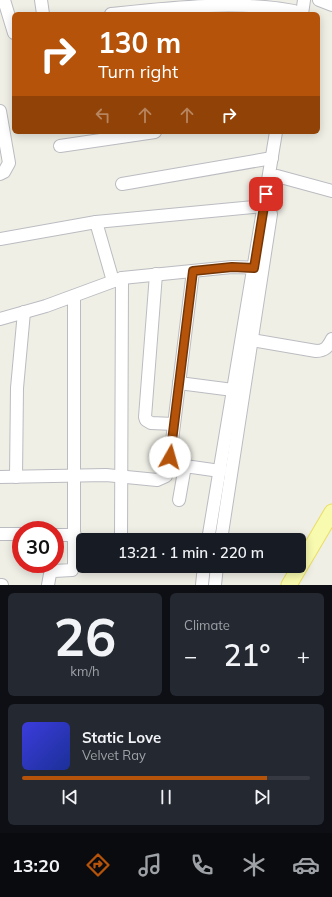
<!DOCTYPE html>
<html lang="en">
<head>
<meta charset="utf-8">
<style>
	:root { --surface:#171b24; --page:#242831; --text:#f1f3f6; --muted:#9ea1a6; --line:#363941; --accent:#b45309 }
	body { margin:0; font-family:Mulish,sans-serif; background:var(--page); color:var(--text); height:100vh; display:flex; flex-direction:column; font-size:15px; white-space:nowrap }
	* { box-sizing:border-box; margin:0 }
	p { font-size:13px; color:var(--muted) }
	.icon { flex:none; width:22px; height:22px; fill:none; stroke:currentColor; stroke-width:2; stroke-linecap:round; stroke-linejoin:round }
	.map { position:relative; height:585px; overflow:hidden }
	.sheet { display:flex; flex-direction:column; gap:8px; padding:8px; background:#0d0f14; flex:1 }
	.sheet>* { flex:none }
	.banner { position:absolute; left:12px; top:12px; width:308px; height:122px; border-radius:6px; box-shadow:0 2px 10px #0003; background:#b45309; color:#fff; overflow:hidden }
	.speed { position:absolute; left:12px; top:521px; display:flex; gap:8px; font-size:20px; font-weight:700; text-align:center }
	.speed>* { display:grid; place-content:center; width:52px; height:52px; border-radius:50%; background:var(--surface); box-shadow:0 2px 10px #0003; line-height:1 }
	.speed .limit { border:6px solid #d22; background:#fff; color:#111 }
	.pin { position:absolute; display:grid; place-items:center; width:34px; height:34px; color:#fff; margin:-17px; border-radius:8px; box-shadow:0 2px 6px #0006 }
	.me { position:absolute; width:44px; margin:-22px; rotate:7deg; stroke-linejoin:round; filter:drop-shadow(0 0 3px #0008) }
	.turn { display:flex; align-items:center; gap:14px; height:84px; padding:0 20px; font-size:18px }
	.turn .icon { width:52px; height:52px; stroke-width:2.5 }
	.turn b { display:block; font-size:28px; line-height:34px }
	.lanes { display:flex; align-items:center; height:38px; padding:0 20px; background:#0003; justify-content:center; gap:20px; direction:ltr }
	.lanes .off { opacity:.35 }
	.big { font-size:30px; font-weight:600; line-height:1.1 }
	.sheet .widget { flex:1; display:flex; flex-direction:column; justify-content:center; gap:6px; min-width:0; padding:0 14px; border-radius:6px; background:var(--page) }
	.sheet .dial { align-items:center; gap:0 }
	.dial b { font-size:52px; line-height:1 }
	.song { display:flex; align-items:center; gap:12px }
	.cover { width:48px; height:48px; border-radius:6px; background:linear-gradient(135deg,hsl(240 70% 55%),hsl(230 70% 35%)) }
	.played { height:4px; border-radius:2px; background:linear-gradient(90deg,var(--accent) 85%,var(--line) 85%) }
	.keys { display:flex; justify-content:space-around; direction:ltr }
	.heat { display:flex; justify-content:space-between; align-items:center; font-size:22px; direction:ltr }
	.sheet .tiles { flex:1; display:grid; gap:8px; grid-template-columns:1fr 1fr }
	.widget:last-child { grid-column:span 2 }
	.trip { position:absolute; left:76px; top:533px; width:230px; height:40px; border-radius:6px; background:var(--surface); box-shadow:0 2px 10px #0003; font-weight:600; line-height:40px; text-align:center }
	.menu { display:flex; height:64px; justify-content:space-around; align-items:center; background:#090b0e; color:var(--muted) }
	.menu .icon { width:28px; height:28px }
	.menu .selected { color:var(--accent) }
	.menu b { font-size:18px; color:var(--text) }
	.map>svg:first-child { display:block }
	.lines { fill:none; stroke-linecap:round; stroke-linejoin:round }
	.minor-casing { stroke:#bbbcc1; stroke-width:14 }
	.major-casing { stroke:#eade64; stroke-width:17 }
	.minor { stroke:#fff; stroke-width:12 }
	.major { stroke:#f8faaf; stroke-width:15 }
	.route-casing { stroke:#753606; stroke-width:10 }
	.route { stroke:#b45309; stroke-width:7 }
</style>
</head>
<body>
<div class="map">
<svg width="332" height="585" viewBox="0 0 332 585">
	<rect width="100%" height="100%" fill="#efefe6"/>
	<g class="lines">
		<defs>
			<g id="minor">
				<path d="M4,0L14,33"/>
				<path d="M41,0L43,14"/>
				<path d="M319,0L332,5"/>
				<path d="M111,14C169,8 238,0 294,11"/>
				<path d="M302,14L304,0"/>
				<path d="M0,111L9,163L4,172L0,174"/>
				<path d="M60,146L155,132"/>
				<path d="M277,176L332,191"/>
				<path d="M122,184L272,158"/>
				<path d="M96,222L113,281"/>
				<path d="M0,239L96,222L264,206"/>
				<path d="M156,274L145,417L146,420L151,423L174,424"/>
				<path d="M0,319L46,306L122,278L232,267L262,268"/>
				<path d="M252,340L316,351C325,351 328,347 332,339"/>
				<path d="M179,383L233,390"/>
				<path d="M0,477L106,475L157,480L166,476L170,457L193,271"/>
				<path d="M16,477L17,388L24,312"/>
				<path d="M179,500L185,466L220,471"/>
				<path d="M0,534H21"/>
				<path d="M55,535H75"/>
				<path d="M121,540L122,278"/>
				<path d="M208,540L276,132"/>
				<path d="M221,540L271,214"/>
				<path d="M0,585H2"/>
				<path d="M48,585L50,574L54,571L72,570L74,566V296"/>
				<path d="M202,585L204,566"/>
				<path d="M215,585L217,566"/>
			</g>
			<path id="major" d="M289,585L332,512"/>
		</defs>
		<!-- minor casing -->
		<use href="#minor" class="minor-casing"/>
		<!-- major casing -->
		<use href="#major" class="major-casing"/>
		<!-- minor -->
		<use href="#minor" class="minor"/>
		<!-- major -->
		<use href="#major" class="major"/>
	</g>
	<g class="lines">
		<defs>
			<path id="route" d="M170,457L193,271L232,267L254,268L266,194"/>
		</defs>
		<!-- route casing -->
		<use href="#route" class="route-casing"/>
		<!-- route -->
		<use href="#route" class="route"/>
	</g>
</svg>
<div class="speed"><div class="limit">30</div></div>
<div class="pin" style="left:266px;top:194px;background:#d93025"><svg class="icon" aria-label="arrive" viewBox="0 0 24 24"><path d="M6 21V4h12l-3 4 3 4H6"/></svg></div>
<svg class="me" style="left:170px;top:457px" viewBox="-20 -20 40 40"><circle r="19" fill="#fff"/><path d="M0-13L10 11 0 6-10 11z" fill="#b45309"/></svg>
<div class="trip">13:21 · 1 min · 220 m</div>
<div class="banner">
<div class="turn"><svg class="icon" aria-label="right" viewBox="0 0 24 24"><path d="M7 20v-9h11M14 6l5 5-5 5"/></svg><div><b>130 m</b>Turn right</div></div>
<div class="lanes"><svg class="icon off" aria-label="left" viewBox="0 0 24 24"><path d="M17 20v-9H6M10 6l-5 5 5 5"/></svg><svg class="icon off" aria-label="ahead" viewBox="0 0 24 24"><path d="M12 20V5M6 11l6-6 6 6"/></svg><svg class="icon off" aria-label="ahead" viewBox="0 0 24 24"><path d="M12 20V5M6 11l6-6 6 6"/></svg><svg class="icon" aria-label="right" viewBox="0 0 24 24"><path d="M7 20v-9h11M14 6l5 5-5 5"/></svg></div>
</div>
</div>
<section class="sheet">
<div class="tiles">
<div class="widget dial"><b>26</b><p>km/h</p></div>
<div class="widget"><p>Climate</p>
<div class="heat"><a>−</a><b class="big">21°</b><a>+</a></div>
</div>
<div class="widget">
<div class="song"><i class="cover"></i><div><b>Static Love</b><p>Velvet Ray</p></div></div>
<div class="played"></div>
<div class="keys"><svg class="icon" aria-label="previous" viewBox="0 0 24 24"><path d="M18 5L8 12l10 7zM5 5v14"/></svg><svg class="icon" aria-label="pause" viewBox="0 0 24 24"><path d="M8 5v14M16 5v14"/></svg><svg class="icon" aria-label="next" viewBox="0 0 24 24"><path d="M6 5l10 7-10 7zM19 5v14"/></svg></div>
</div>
</div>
</section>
<nav class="menu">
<b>13:20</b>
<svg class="icon selected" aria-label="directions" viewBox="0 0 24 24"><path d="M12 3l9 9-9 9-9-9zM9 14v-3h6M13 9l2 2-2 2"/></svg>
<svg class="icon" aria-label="music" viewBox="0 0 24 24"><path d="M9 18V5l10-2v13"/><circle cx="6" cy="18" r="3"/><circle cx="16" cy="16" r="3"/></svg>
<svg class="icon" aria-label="phone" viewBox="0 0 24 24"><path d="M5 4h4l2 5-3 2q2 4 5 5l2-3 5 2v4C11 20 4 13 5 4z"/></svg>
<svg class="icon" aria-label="climate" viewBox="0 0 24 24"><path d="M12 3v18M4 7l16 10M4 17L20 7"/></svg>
<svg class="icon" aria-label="car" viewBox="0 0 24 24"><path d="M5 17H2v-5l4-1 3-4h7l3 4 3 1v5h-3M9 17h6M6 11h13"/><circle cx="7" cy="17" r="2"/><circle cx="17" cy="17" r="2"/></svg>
</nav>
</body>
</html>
